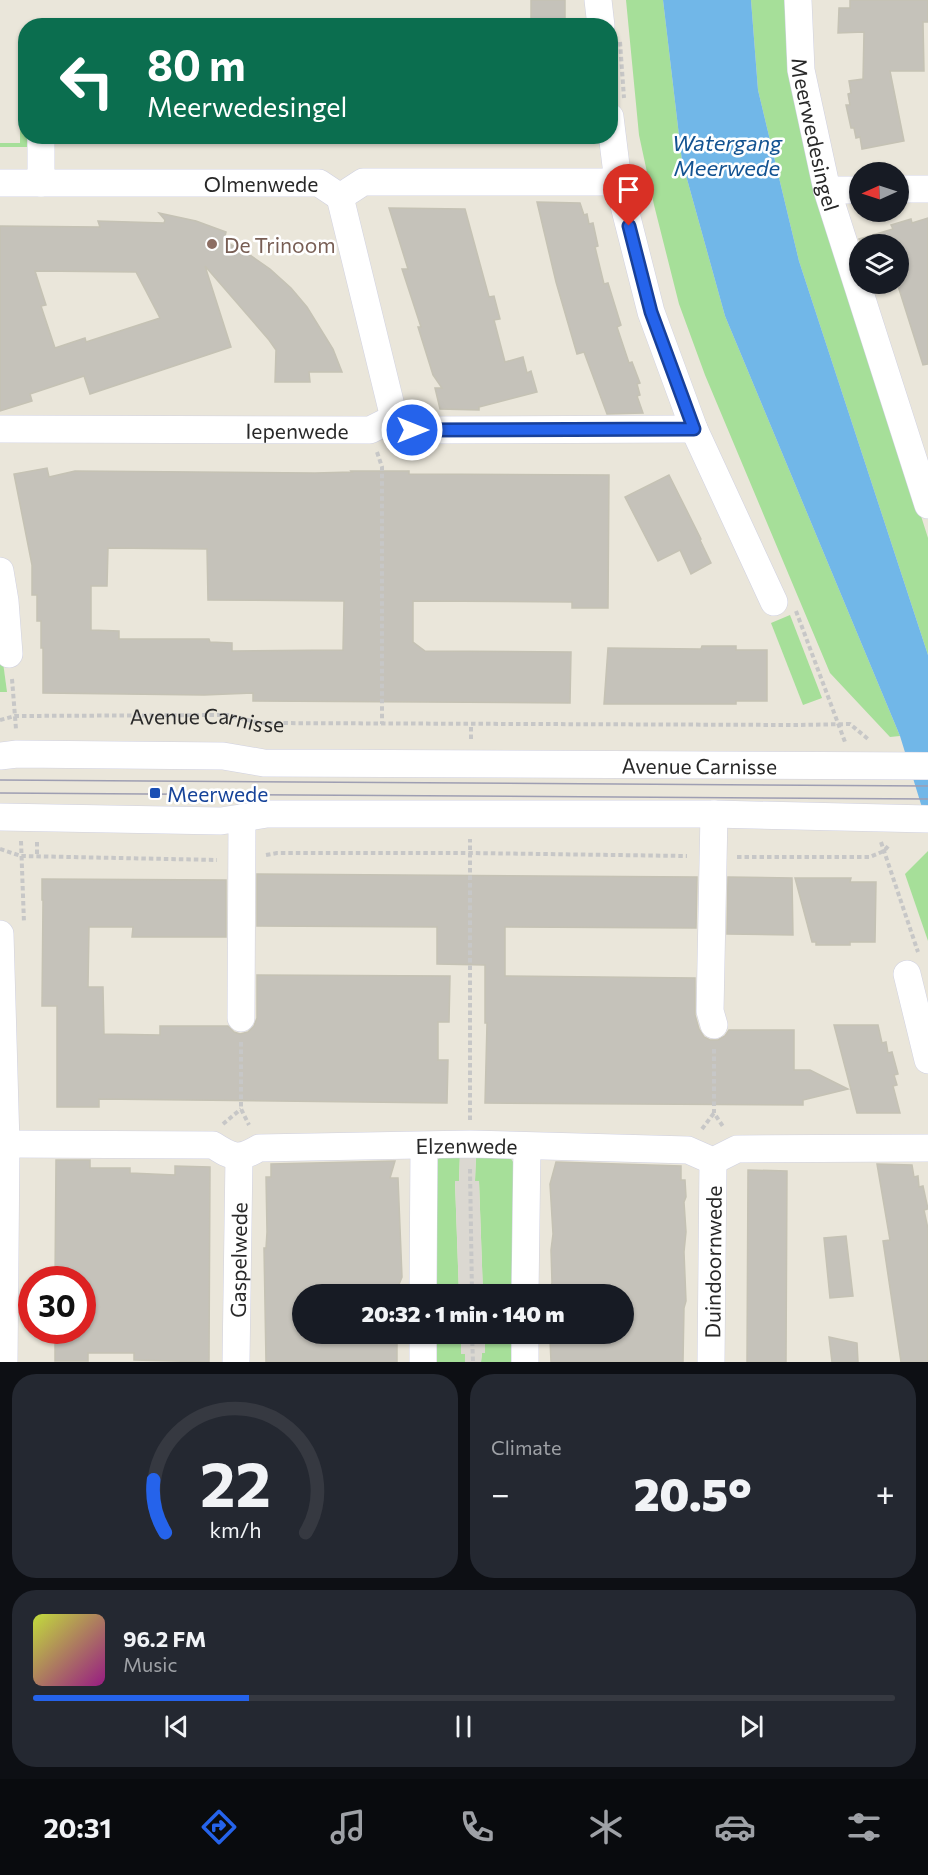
<!DOCTYPE html>
<html lang="en">
<head>
<meta charset="utf-8">
<style>
	:root { --surface:#171b24; --page:#242831; --text:#f1f3f6; --muted:#9ea1a6; --line:#363941; --accent:#2563eb }
	body { margin:0; font-family:Commissioner,sans-serif; background:var(--page); color:var(--text); height:100vh; display:flex; flex-direction:column; font-size:22px; white-space:nowrap }
	* { box-sizing:border-box; margin:0 }
	p { font-size:20px; color:var(--muted) }
	.icon { flex:none; width:33px; height:33px; fill:none; stroke:currentColor; stroke-width:2; stroke-linecap:round; stroke-linejoin:round }
	.map { position:relative; height:1362px; overflow:hidden }
	.panel { display:flex; flex-direction:column; gap:12px; padding:12px; background:#0d0f14; flex:1 }
	.panel>* { flex:none }
	.banner { position:absolute; left:18px; top:18px; width:600px; height:126px; border-radius:24px; box-shadow:0 2px 4px #0004; background:#0b6e4f; color:#fff; overflow:hidden }
	.needle { width:39px; rotate:267deg }
	.tools { position:absolute; left:849px; top:162px; display:grid; gap:12px }
	.tools a { display:grid; place-items:center; width:60px; height:60px; border-radius:50%; background:var(--surface); box-shadow:0 2px 4px #0004; font-size:30px }
	.speed { position:absolute; left:18px; top:1266px; display:flex; gap:12px; font-size:30px; font-weight:700; text-align:center }
	.speed>* { display:grid; place-content:center; width:78px; height:78px; border-radius:50%; background:var(--surface); box-shadow:0 2px 4px #0004; line-height:1 }
	.speed .limit { border:9px solid #d22; background:#fff; color:#111 }
	.pin { position:absolute; display:grid; place-items:center; width:51px; height:51px; color:#fff; margin:-62px -26px; border-radius:50% 50% 50% 0; rotate:-45deg; box-shadow:0 0 6px #0007 }
	.pin .icon { rotate:45deg }
	.me { position:absolute; width:66px; margin:-33px; rotate:90deg; stroke-linejoin:round; filter:drop-shadow(0 0 4px #0008) }
	.turn { display:flex; align-items:center; gap:21px; height:126px; padding:0 30px; font-size:27px }
	.turn .icon { width:78px; height:78px; stroke-width:2.5 }
	.turn b { display:block; font-size:42px; line-height:51px }
	.big { font-size:45px; font-weight:800; line-height:1.1 }
	.panel .tile { flex:1; display:flex; flex-direction:column; justify-content:center; gap:9px; min-width:0; padding:0 21px; border-radius:24px; background:var(--page) }
	.panel .dial { align-items:center; gap:0 }
	.dial svg { height:156px; overflow:visible; fill:none; stroke:var(--line); stroke-width:7; stroke-linecap:round; text-anchor:middle }
	.dial text { fill:var(--text); stroke:none }
	.song { display:flex; align-items:center; gap:18px }
	.cover { width:72px; height:72px; border-radius:9px; background:linear-gradient(135deg,hsl(70 70% 55%),hsl(310 70% 35%)) }
	.played { height:6px; border-radius:3px; background:linear-gradient(90deg,var(--accent) 25%,var(--line) 25%) }
	.keys { display:flex; justify-content:space-around; direction:ltr }
	.heat { display:flex; justify-content:space-between; align-items:center; font-size:33px; direction:ltr }
	.panel .tiles { flex:1; display:grid; gap:12px; grid-template-columns:1fr 1fr }
	.tile:last-child { grid-column:span 2 }
	.trip { position:absolute; left:292px; top:1284px; width:342px; height:60px; border-radius:30px; background:var(--surface); box-shadow:0 2px 4px #0004; font-weight:800; line-height:60px; text-align:center }
	.tabs { display:flex; height:96px; justify-content:space-around; align-items:center; background:#090b0e; color:var(--muted) }
	.tabs .icon { width:42px; height:42px }
	.tabs .current { color:var(--accent) }
	.tabs b { font-size:27px; color:var(--text) }
	.map>svg:first-child { display:block }
	.green { fill:#a6df99 }
	.plaza { fill:#dbd8d1 }
	.water { fill:#71b7e8 }
	.building { fill:#c5c2ba; stroke:#c5c2b4; stroke-width:1.5; fill-rule:evenodd }
	.lines { fill:none; stroke-linecap:round; stroke-linejoin:round }
	.minor-casing { stroke:#d0d1e1; stroke-width:28 }
	.path { stroke:#c7c7c7; stroke-width:4; stroke-dasharray:4.5 3; stroke-linecap:butt }
	.minor { stroke:#fff; stroke-width:27 }
	.tram { stroke:#9e9eb2; stroke-width:1.5 }
	.route-casing { stroke:#184099; stroke-width:15 }
	.route { stroke:#2563eb; stroke-width:10 }
	.education-dot { fill:#8d6e63; stroke:#fff; stroke-width:2 }
	.transit-dot { fill:#1a4fb4; stroke:#fff; stroke-width:2 }
	.labels { text-anchor:middle; dominant-baseline:central; stroke-width:5; stroke-linejoin:round; paint-order:stroke }
	.street-label { font-size:21px; fill:#282828; stroke:#fff }
	.education-label { font-size:21px; fill:#785e54; stroke:#fff; text-anchor:start }
	.transit-label { font-size:21px; fill:#164399; stroke:#fff; text-anchor:start }
	.water-label { font-size:22px; font-style:italic; fill:#135391; stroke:#fff }
</style>
</head>
<body>
<div class="map">
<svg width="928" height="1362" viewBox="0 0 928 1362">
	<rect width="100%" height="100%" fill="#eae6da"/>
	<!-- green -->
	<g class="green">
		<path d="M626,0H663L682,161L725,316L900,736L890,737L830,673L705,375L679,304L654,205L639,135Z"/>
		<path d="M751,0H786L816,184L928,538V655L799,261L758,90Z"/>
		<path d="M20,126H25L26,136L32,137V147H0V143H20Z"/>
		<path d="M790,615L822,698L803,705L771,623Z"/>
		<path d="M0,640L7,692H0Z"/>
		<path d="M928,851V941L905,874Z"/>
		<path d="M460,1153L459,1181L455,1182L459,1294H433L437,1160L442,1156Z"/>
		<path d="M476,1154L510,1157L515,1165L516,1294H483L479,1181H475Z"/>
		<path d="M433,1334H461V1354H465V1362H433Z"/>
		<path d="M485,1334H515V1362H481L482,1353H485Z"/>
	</g>
	<!-- plaza -->
	<g class="plaza">
		<path d="M460,1153L476,1154L475,1181H479L483,1294H459L455,1181H459Z"/>
		<path d="M461,1334H485V1353H482L481,1362H465V1354H461Z"/>
	</g>
	<!-- water -->
	<path class="water" d="M663,0H751L758,90L799,261L928,655V827L900,736L725,316L682,161Z"/>
	<!-- building -->
	<g class="building">
		<rect x="531" y="0" width="34" height="24"/>
		<path d="M850,0H928V22H923L924,71H890L904,141L862,149L860,137L856,138L854,128H851L846,105H850L848,94L851,93L849,81L863,79L864,32L838,33L839,8H850Z"/>
		<path d="M537,202L580,203L584,215L587,214L589,224L593,223L598,246L595,247L604,284L608,283L621,325L617,327L629,363L632,362L640,383L637,384L640,395L637,396L643,413L607,414L584,352L577,354L556,282Z"/>
		<path d="M389,208L465,209L489,297L494,296L500,319L494,320L505,362L523,357L527,373L531,371L537,392L479,407V410L440,409L435,388H442L433,375L418,327H421L402,269H408Z"/>
		<path d="M159,213L196,221L226,232L224,241L247,253L270,269L291,288L307,307L333,349L342,372H309L310,382H275L276,350L269,340L205,266L231,347L90,394L84,376L30,394L32,401L0,411V226L100,227L98,221L164,223L165,220ZM35,271L136,272L160,318L86,342L85,338L55,348L41,306L46,305Z"/>
		<path d="M928,218V364L923,365L898,286V244H861L859,239L893,229L891,225L911,219L912,223Z"/>
		<path d="M47,468L49,477L75,471L315,473L352,472L351,471H409V474L609,475L608,608H572V602L413,601V642L425,651L571,652L570,703L253,701V693L204,695L43,693V648H41V621H37V595H32V565L14,474ZM108,548L207,549L208,600L344,601L343,650L232,651V643L210,642L209,639H119V631L91,630V586H107Z"/>
		<path d="M669,475L701,539L700,540L711,563L691,574L680,550L658,561L625,497Z"/>
		<path d="M702,646H736V650H767V701H736V704H604L608,648L701,649Z"/>
		<path d="M257,874L697,877L696,928L505,927V976L695,978V1015L699,1029L704,1037L710,1040H718L725,1036L729,1030H794V1070H810L848,1089L803,1100V1105L485,1103L487,1023H485V965L437,964V927L257,926Z"/>
		<path d="M728,877L792,878L793,935L727,934Z"/>
		<path d="M795,878H851L850,882H876L875,942H850V945H816V942H812Z"/>
		<path d="M42,879L226,880V937H132L133,927H89L88,987H103L104,1034L160,1035V1026H228L234,1032L240,1034L248,1032L254,1026L257,1018V975L450,976L449,1022H438V1060H448L447,1103L99,1099V1107H57V1006H42L43,900H42Z"/>
		<path d="M834,1025H878L882,1043L886,1042L888,1053L892,1052L898,1074L894,1075L897,1085L893,1086L900,1113H857Z"/>
		<path d="M56,1160H90V1168H130V1173L175,1175V1166L210,1167L209,1362L134,1360V1353H88V1361H55V1330H82V1280H55Z"/>
		<path d="M395,1161L390,1178H398L402,1277L395,1294H303V1334H397V1362H266L264,1248H266L267,1232L266,1177H271V1164Z"/>
		<path d="M556,1162L681,1166V1180H685L686,1197L684,1202L686,1232L684,1252L686,1301L684,1308L683,1362H551L550,1340H552V1334H624V1294H548L552,1283L551,1250L553,1234L550,1184Z"/>
		<path d="M877,1164L912,1165L914,1177L918,1176L919,1187L923,1186L928,1209L924,1210L928,1229V1362H901L883,1241L890,1240Z"/>
		<path d="M748,1170L787,1171L786,1362H747Z"/>
		<path d="M846,1236L853,1296L830,1298L824,1238Z"/>
		<path d="M829,1337L857,1343L858,1362H832Z"/>
	</g>
	<g class="lines">
		<defs>
			<g id="minor">
				<path d="M598,0L601,26"/>
				<path id="s2" d="M798,0L801,70L827,190L928,505"/>
				<path d="M610,117L618,182L651,312L694,429L774,602"/>
				<path d="M41,136V183"/>
				<path id="s3" d="M0,183H319L340,197"/>
				<path d="M898,189H928"/>
				<path d="M827,190H860"/>
				<path d="M340,197L363,182H618"/>
				<path d="M340,197L394,418"/>
				<path d="M394,418L412,430L694,429"/>
				<path id="s4" d="M0,429L370,430L394,418"/>
				<path d="M0,571L5,601L9,654"/>
				<path id="s5" d="M0,756L17,754L223,756L264,763L928,766"/>
				<path d="M0,817L221,821L267,814H714L928,819"/>
				<path d="M0,934L6,1144L4,1362"/>
				<path d="M907,974L928,1060"/>
				<path d="M241,1018L242,818"/>
				<path d="M714,1025L710,1011L714,814"/>
				<path id="s6" d="M6,1144L213,1145C233,1158 239,1160 259,1148L470,1144L688,1150L713,1161L737,1149L928,1148"/>
				<path d="M423,1294L424,1146"/>
				<path d="M525,1294L527,1147"/>
				<path id="s7" d="M236,1362L239,1157"/>
				<path d="M423,1362V1334"/>
				<path d="M525,1362V1334"/>
				<path id="s8" d="M711,1362L713,1161"/>
			</g>
		</defs>
		<!-- minor casing -->
		<use href="#minor" class="minor-casing"/>
		<!-- path -->
		<g class="path">
			<path d="M620,42L624,98"/>
			<path d="M377,452L382,467V724"/>
			<path d="M796,611L845,742"/>
			<path d="M12,679L16,729"/>
			<path id="s1" d="M0,720L15,716L228,715L260,723L797,725L850,724L868,739"/>
			<path d="M471,739V724"/>
			<path d="M21,841L24,923"/>
			<path d="M37,842V856"/>
			<path d="M881,842L918,952"/>
			<path d="M0,849L21,856L217,860"/>
			<path d="M266,855L277,853H470L687,856"/>
			<path d="M737,857H870L884,851L890,844"/>
			<path d="M241,1042V1109L249,1125"/>
			<path d="M714,1049V1113L724,1128"/>
			<path d="M470,1120V839"/>
			<path d="M223,1124L241,1109"/>
			<path d="M702,1129L714,1113"/>
			<path d="M470,1169L472,1294"/>
			<path d="M472,1334L473,1362"/>
		</g>
		<!-- minor -->
		<use href="#minor" class="minor"/>
		<!-- tram -->
		<g class="tram">
			<path d="M0,780L928,786"/>
			<path d="M0,793L928,799"/>
		</g>
	</g>
	<g class="lines">
		<defs>
			<path id="route" d="M412,430L694,429L651,312L629,226"/>
		</defs>
		<!-- route casing -->
		<use href="#route" class="route-casing"/>
		<!-- route -->
		<use href="#route" class="route"/>
	</g>
	<!-- markers -->
	<circle class="education-dot" cx="212" cy="244" r="6"/>
	<rect class="transit-dot" x="149" y="787" width="12" height="12" rx="3"/>
	<g class="labels">
		<!-- street labels -->
		<g class="street-label">
			<text stroke="none"><textPath href="#s2" startOffset="136">Meerwedesingel</textPath></text>
			<text stroke="none"><textPath href="#s3" startOffset="261">Olmenwede</textPath></text>
			<text stroke="none"><textPath href="#s4" startOffset="297">Iepenwede</textPath></text>
			<text stroke="none"><textPath href="#s1" startOffset="208">Avenue Carnisse</textPath></text>
			<text stroke="none"><textPath href="#s5" startOffset="700">Avenue Carnisse</textPath></text>
			<text stroke="none"><textPath href="#s6" startOffset="465">Elzenwede</textPath></text>
			<text stroke="none"><textPath href="#s7" startOffset="102">Gaspelwede</textPath></text>
			<text stroke="none"><textPath href="#s8" startOffset="100">Duindoornwede</textPath></text>
		</g>
		<!-- education labels -->
		<g class="education-label">
			<text x="224" y="244">De Trinoom</text>
		</g>
		<!-- transit labels -->
		<g class="transit-label">
			<text x="167" y="793">Meerwede</text>
		</g>
		<!-- water labels -->
		<g class="water-label">
			<text x="727" y="142">Watergang<tspan x="727" dy="25">Meerwede</tspan></text>
		</g>
	</g>
</svg>
<div class="tools">
<a><svg class="needle" viewBox="-14 -14 28 28"><path d="M0-13l5 13h-10z" fill="#e53935"/><path d="M0 13l5-13h-10z" fill="#9ea1a6"/></svg></a>
<a><svg class="icon" aria-label="layers" viewBox="0 0 24 24"><path d="M12 4l9 5-9 5-9-5zM3 14l9 5 9-5"/></svg></a>
</div>
<div class="speed"><div class="limit">30</div></div>
<div class="pin" style="left:629px;top:226px;background:#d93025"><svg class="icon" aria-label="arrive" viewBox="0 0 24 24"><path d="M6 21V4h12l-3 4 3 4H6"/></svg></div>
<svg class="me" style="left:412px;top:430px" viewBox="-20 -20 40 40"><circle r="17" fill="#2563eb" stroke="#fff" stroke-width="3"/><path d="M0-11L8 9 0 5-8 9z" fill="#fff"/></svg>
<div class="trip">20:32 · 1 min · 140 m</div>
<div class="banner">
<div class="turn"><svg class="icon" aria-label="left" viewBox="0 0 24 24"><path d="M17 20v-9H6M10 6l-5 5 5 5"/></svg><div><b>80 m</b>Meerwedesingel</div></div>
</div>
</div>
<section class="panel">
<div class="tiles">
<div class="tile dial"><svg viewBox="0 0 100 80">
<path d="M14 69A42 42 0 1 1 86 69"/>
<path d="M14 69A42 42 0 0 1 8 42" stroke="#2563eb"/>
<text x="50" y="56" font-size="32" font-weight="700">22</text>
<text x="50" y="72" font-size="11">km/h</text>
</svg></div>
<div class="tile"><p>Climate</p>
<div class="heat"><a>−</a><b class="big">20.5°</b><a>+</a></div>
</div>
<div class="tile">
<div class="song"><i class="cover"></i><div><b>96.2 FM</b><p>Music</p></div></div>
<div class="played"></div>
<div class="keys"><svg class="icon" aria-label="previous" viewBox="0 0 24 24"><path d="M18 5L8 12l10 7zM5 5v14"/></svg><svg class="icon" aria-label="pause" viewBox="0 0 24 24"><path d="M8 5v14M16 5v14"/></svg><svg class="icon" aria-label="next" viewBox="0 0 24 24"><path d="M6 5l10 7-10 7zM19 5v14"/></svg></div>
</div>
</div>
</section>
<nav class="tabs">
<b>20:31</b>
<svg class="icon current" aria-label="directions" viewBox="0 0 24 24"><path d="M12 3l9 9-9 9-9-9zM9 14v-3h6M13 9l2 2-2 2"/></svg>
<svg class="icon" aria-label="music" viewBox="0 0 24 24"><path d="M9 18V5l10-2v13"/><circle cx="6" cy="18" r="3"/><circle cx="16" cy="16" r="3"/></svg>
<svg class="icon" aria-label="phone" viewBox="0 0 24 24"><path d="M5 4h4l2 5-3 2q2 4 5 5l2-3 5 2v4C11 20 4 13 5 4z"/></svg>
<svg class="icon" aria-label="climate" viewBox="0 0 24 24"><path d="M12 3v18M4 7l16 10M4 17L20 7"/></svg>
<svg class="icon" aria-label="car" viewBox="0 0 24 24"><path d="M5 17H2v-5l4-1 3-4h7l3 4 3 1v5h-3M9 17h6M6 11h13"/><circle cx="7" cy="17" r="2"/><circle cx="17" cy="17" r="2"/></svg>
<svg class="icon" aria-label="filters" viewBox="0 0 24 24"><path d="M4 7h16M4 17h16"/><circle cx="9" cy="7" r="2"/><circle cx="15" cy="17" r="2"/></svg>
</nav>
</body>
</html>
